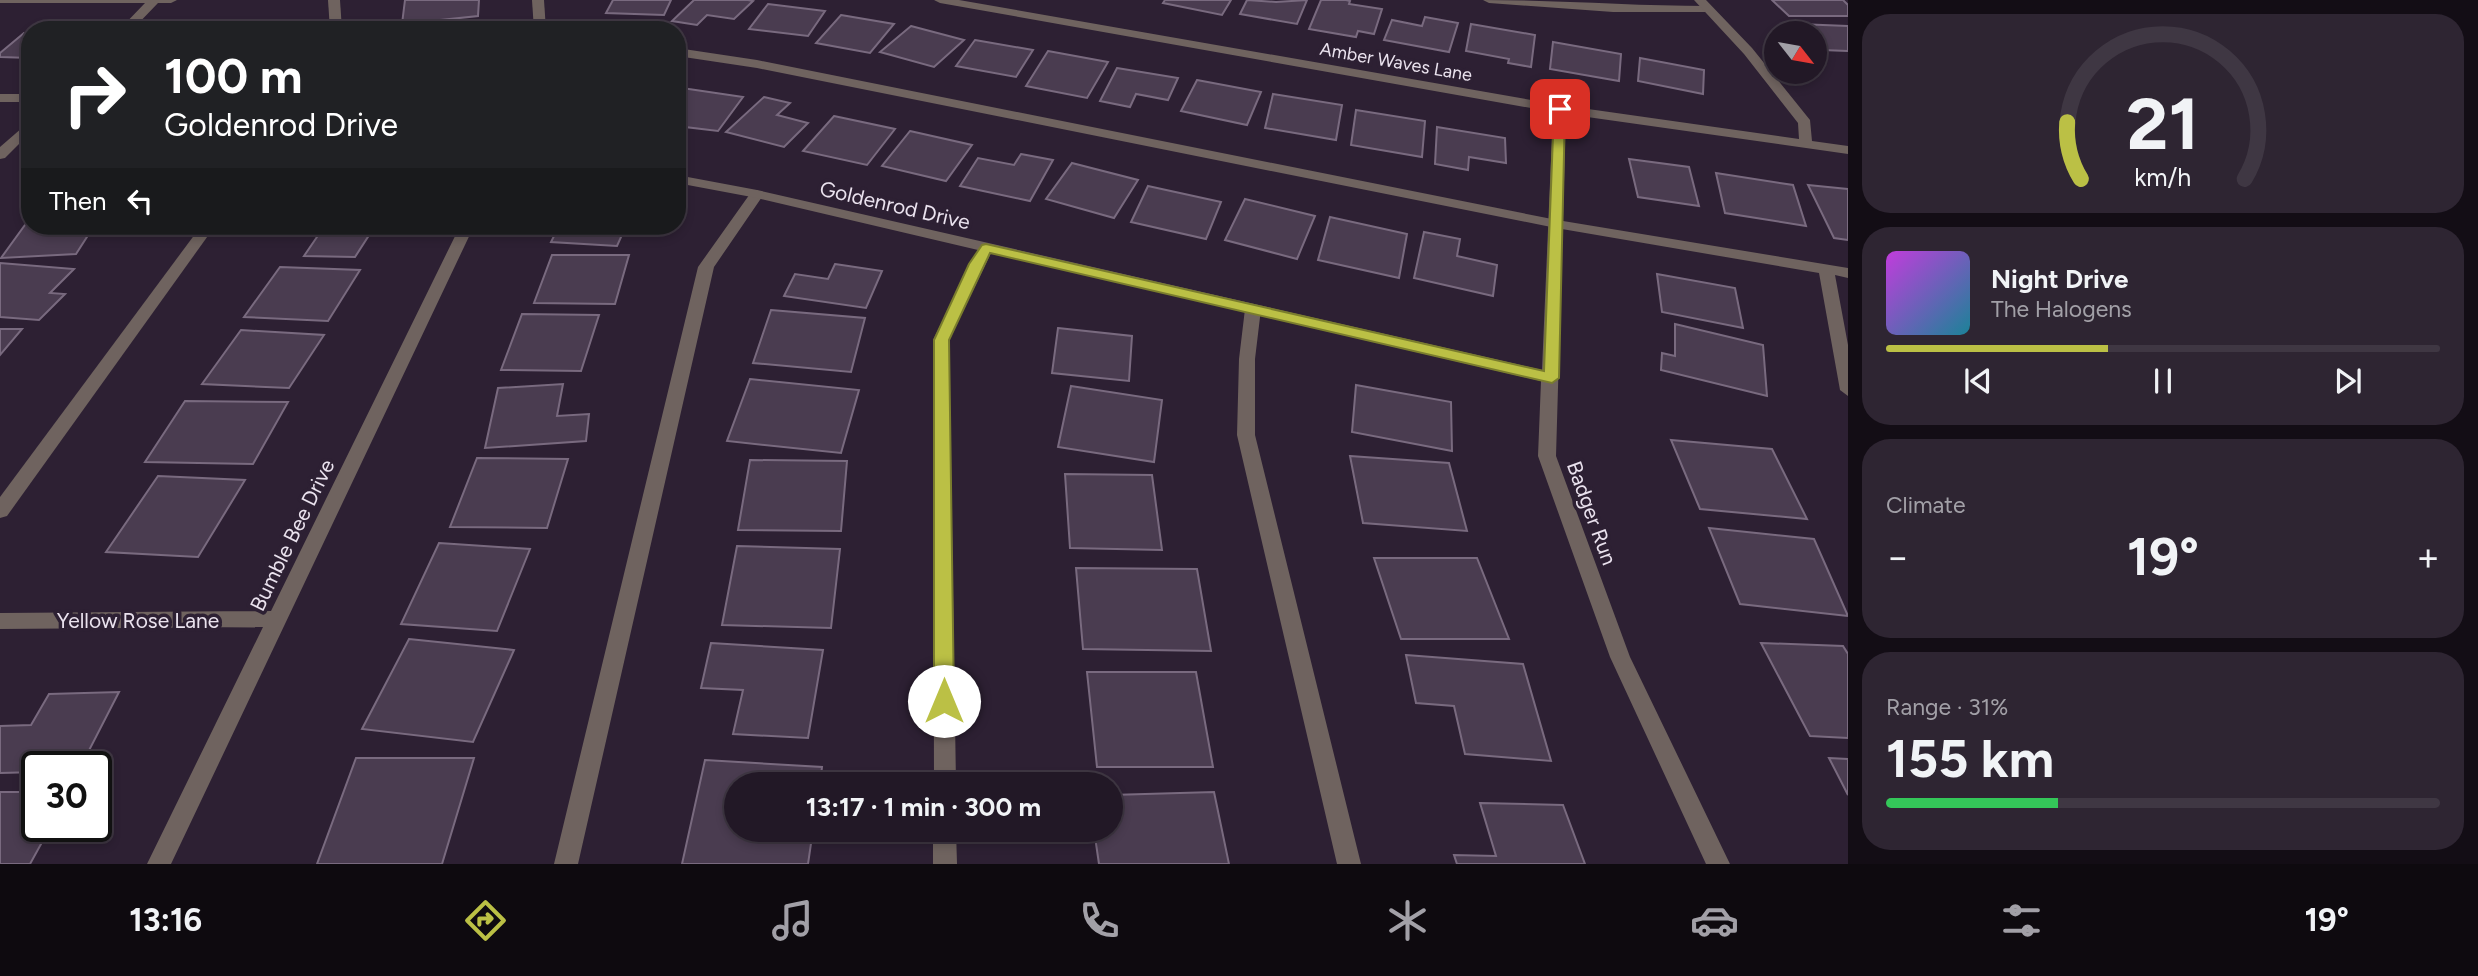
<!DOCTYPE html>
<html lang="en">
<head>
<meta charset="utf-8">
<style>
	:root { --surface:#221826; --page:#2e2532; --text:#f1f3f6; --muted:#a2a0a7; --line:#3f3743; --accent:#bbc045 }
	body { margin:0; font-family:Figtree,sans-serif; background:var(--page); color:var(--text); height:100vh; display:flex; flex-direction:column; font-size:26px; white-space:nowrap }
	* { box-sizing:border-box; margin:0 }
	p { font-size:23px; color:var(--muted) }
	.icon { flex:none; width:38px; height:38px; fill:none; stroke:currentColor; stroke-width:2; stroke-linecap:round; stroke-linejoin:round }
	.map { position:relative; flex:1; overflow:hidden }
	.sheet { display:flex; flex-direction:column; gap:14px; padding:14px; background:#130d15; width:630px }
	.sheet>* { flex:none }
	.top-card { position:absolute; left:21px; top:21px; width:665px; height:214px; border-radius:28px; box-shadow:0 4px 10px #0003,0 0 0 2px var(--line); background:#202124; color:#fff; overflow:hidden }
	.needle { width:46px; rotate:121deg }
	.tools { position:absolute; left:1764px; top:21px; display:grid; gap:14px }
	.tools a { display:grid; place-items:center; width:63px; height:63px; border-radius:50%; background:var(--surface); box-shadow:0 4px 10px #0003,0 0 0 2px var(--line); font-size:35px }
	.speed { position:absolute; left:21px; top:751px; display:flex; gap:14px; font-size:35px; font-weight:700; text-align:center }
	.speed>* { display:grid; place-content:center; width:91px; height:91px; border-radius:50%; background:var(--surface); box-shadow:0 4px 10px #0003,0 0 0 2px var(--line); line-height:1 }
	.speed .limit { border:4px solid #111; border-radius:10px; background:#fff; color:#111 }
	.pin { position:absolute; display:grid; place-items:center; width:60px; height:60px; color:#fff; margin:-30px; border-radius:14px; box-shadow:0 4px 10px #0006 }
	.me { position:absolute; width:77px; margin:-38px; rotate:0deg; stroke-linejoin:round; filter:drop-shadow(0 0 5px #0008) }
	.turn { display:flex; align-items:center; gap:24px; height:147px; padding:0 28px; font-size:32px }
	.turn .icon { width:91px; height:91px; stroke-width:2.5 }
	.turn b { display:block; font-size:49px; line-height:60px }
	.then { display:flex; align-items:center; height:66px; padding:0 28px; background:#0003; gap:14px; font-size:26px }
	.big { font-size:52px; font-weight:700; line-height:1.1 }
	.sheet .card { flex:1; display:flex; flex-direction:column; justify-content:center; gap:10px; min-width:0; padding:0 24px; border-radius:28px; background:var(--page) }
	.sheet .dial { align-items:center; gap:0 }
	.dial svg { height:182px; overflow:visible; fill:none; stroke:var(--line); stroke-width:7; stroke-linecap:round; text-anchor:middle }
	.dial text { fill:var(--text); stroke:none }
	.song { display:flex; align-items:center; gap:21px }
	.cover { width:84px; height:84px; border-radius:10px; background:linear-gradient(135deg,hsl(290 70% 55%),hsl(190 70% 35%)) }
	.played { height:7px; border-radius:4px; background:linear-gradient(90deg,var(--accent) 40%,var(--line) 40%) }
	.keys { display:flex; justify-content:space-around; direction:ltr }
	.heat { display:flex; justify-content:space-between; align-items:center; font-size:38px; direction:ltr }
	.charge { height:10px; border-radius:5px; background:linear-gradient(90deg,#34c759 31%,var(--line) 0) }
	.trip { position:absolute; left:724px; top:772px; width:399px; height:70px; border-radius:35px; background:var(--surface); box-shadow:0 4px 10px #0003,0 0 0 2px var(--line); font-weight:700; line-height:70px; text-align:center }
	.menu { display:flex; height:112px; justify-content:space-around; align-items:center; background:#0e0a0f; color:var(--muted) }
	.menu .icon { width:49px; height:49px }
	.menu .active { color:var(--accent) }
	.menu b { font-size:32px; color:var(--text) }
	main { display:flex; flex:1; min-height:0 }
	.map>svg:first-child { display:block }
	.building { fill:#4a3c50; stroke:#796a7f; stroke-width:2 }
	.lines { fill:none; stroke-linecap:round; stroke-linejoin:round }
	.lane { fill:#6f635f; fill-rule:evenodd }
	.street { fill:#6f635f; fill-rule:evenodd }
	.route { fill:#bbc045; stroke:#7a7d2d; stroke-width:2 }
	.labels { text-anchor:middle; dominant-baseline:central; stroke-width:7; stroke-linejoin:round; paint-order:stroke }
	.far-street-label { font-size:18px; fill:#eae2ee; stroke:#2d2033 }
	.street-label { font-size:21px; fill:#eae2ee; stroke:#2d2033 }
</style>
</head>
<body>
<main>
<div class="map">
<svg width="1848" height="864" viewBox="0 0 1848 864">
	<rect width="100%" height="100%" fill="#2d2033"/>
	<!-- building -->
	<g class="building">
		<path d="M405,0H479L478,16L402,24Z"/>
		<path d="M613,0H671L664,15L606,13Z"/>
		<path d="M694,0H748L753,1L734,19L707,15L697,25L672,21Z"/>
		<path d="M1165,0H1231L1222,15L1163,3Z"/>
		<path d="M1247,0L1276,2L1307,0L1297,24L1240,14Z"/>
		<path d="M1321,0H1346L1350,1L1349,4L1382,9L1374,34L1358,31L1356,37L1309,29Z"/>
		<path d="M1772,0H1843L1848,5V16H1789Z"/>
		<path d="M768,4L825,11L808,36L749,29Z"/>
		<path d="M841,15L894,24L870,53L816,43Z"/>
		<path d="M1425,17L1458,23L1449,52L1384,40L1392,20L1422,26Z"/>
		<path d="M470,23V30H402Z"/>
		<path d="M1471,24L1535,35L1531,67L1508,63L1509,59L1466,51Z"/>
		<path d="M1798,24L1848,26V51L1822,50L1815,42V33H1806Z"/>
		<path d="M911,26L964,40L934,67L880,52Z"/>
		<path d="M24,33H30V58L0,57V53Z"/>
		<path d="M975,40L1033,50L1016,77L956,66Z"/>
		<path d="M1553,42L1621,54L1619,81L1550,69Z"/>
		<path d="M1048,51L1108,62L1087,98L1026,86Z"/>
		<path d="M1640,58L1704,70L1703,94L1638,81Z"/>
		<path d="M1117,68L1178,78L1168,100L1136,94L1130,107L1100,101Z"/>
		<path d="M1197,80L1261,92L1247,125L1181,111Z"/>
		<path d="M682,88L743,97L718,131L677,126V94Z"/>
		<path d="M1273,94L1342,105L1336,140L1265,128Z"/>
		<path d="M764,97L790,103L777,115L808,123L784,147L726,132Z"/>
		<path d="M1356,110L1425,121L1422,157L1351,145Z"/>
		<path d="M834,116L895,129L867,165L803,151Z"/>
		<path d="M1437,127L1505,138L1506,163L1469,157L1468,170L1435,164Z"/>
		<path d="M910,131L972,145L946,181L882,166Z"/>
		<path d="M1021,154L1053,160L1030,201L960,186L978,158L1014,165Z"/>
		<path d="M1629,159L1689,167L1699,206L1638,197Z"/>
		<path d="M1072,163L1138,180L1114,218L1046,199Z"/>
		<path d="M1716,173L1793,185L1806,226L1725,213Z"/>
		<path d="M1808,185L1848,189V240L1834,238Z"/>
		<path d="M1148,186L1221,202L1206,239L1131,222Z"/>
		<path d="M1245,199L1315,216L1297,259L1225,240Z"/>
		<path d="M1330,217L1407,234L1399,278L1318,260Z"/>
		<path d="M30,218V226H94L76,254L1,258Z"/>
		<path d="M296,226H375L355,257L304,256L319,234L291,233Z"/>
		<path d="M559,226H626L617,246L551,242Z"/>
		<path d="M1424,232L1460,239L1457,256L1497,265L1493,296L1414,278Z"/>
		<path d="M552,255H629L615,304L534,303Z"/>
		<path d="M0,263L74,269L50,293L65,294L39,320L0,317Z"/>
		<path d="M835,264L882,271L866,308L784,296L795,274L828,279Z"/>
		<path d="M280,267L360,270L328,321L244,317Z"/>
		<path d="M1657,274L1735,288L1743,328L1662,312Z"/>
		<path d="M771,310L865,318L851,372L753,363Z"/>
		<path d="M522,314L599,315L581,371L501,370Z"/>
		<path d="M1675,324L1763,345L1767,396L1661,370L1662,353L1675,356Z"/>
		<path d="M1058,328L1132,336L1129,381L1052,373Z"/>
		<path d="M0,329H22L0,355Z"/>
		<path d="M241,330L324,335L289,388L202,384Z"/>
		<path d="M750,379L859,390L841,453L727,441Z"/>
		<path d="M563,384L557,416L589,414L586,441L485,448L498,388Z"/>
		<path d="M1356,385L1451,402L1452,451L1352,432Z"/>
		<path d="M1071,386L1162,400L1154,462L1058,447Z"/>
		<path d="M185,401L288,402L253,464L145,462Z"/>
		<path d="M1671,440L1772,449L1807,519L1700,509Z"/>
		<path d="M1350,456L1449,463L1467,531L1363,523Z"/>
		<path d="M477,458L568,459L547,528L450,527Z"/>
		<path d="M750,460L847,461L841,531L738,530Z"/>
		<path d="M1065,474L1152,475L1162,550L1070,548Z"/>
		<path d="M158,476L245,480L198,557L106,552Z"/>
		<path d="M1709,528L1814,539L1848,616L1740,604Z"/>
		<path d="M439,543L530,549L497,631L401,624Z"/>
		<path d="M737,546L840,549L831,628L722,625Z"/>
		<path d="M1374,558H1477L1509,639H1401Z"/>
		<path d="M1076,568L1197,569L1211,651L1083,649Z"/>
		<path d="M409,639L514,650L473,742L362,729Z"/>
		<path d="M711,643L823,650L808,738L733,734L743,690L701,688Z"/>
		<path d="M1761,643L1843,646L1848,654V738L1810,736Z"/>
		<path d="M1406,655L1523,664L1551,761L1465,754L1454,706L1416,703Z"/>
		<path d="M1087,672H1196L1213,767H1097Z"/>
		<path d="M119,692L81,766H37V772L0,773V726L31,725L49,694Z"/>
		<path d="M356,758H474L442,864H317Z"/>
		<path d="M1829,758L1848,759V795Z"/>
		<path d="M705,760L822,767L820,784H737V830H813L808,864H682Z"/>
		<path d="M0,792H37V826H51L30,864H0Z"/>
		<path d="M1214,792L1229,864H1099L1094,830H1111V795Z"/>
		<path d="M1480,803L1563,805L1585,864H1457L1454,855L1496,856Z"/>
	</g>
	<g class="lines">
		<!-- lane -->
		<g class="lane">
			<path d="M328,0H340L342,30H330Z"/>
			<path d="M1483,0C1558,0 1633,6 1708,6L1714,9L1708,12H1613L1489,3Z"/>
			<path d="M677,48L757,60L1557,220L1848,268V278L1835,275L1848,345V396L1840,390L1819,273L1556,228L757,68L677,56Z"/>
			<rect x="0" y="94" width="30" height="8"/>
			<path d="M757,190L764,194L714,267L578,864H554L698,267L752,191Z"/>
			<path d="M201,226H215L7,516L0,518V497Z"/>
			<path d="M1253,304L1261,309L1255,359V435L1361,864H1337L1237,435L1239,359L1245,309Z"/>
		</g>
		<!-- street -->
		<g class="street">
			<path d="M0,0H177L171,3H158L132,30H119L145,3H0Z"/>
			<path d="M532,0H544L546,30H534Z"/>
			<path d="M934,0H959L1560,105L1799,139L1798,123L1744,54L1694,0H1706L1752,48L1810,120L1812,141L1848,146V154L1566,114L1556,456L1630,657L1730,864H1706L1610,657L1538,456L1541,381L991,253L949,340L956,784H934L933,340L978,250L757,198L677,183V175L757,190L1542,370L1553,112L940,3Z"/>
			<path d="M30,121V133L5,158L0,159V147Z"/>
			<path d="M460,226H474L171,864H147L263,627L0,629V613L271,611Z"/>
			<path d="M933,830H956L957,864H933Z"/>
		</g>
	</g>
	<!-- route -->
	<path class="route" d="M1560,105L1565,109L1559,378L1552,383L990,253L949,340L954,701L951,707L944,709L937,707L934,701V340L969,264L982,245L986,244L1544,371L1554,109Z"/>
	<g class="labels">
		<!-- far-street labels -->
		<g class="far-street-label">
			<text transform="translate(1396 62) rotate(10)">Amber Waves Lane</text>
		</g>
		<!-- street labels -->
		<g class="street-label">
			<text transform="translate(895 205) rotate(13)">Goldenrod Drive</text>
			<text transform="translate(1592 513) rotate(70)">Badger Run</text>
			<text transform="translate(292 535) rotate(-64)">Bumble Bee Drive</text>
			<text x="138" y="620">Yellow Rose Lane</text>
		</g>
	</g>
</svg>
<div class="tools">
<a><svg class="needle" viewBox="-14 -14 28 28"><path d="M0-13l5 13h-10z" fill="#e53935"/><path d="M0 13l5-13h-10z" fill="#a2a0a7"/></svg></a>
</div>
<div class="speed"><div class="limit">30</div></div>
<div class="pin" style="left:1560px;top:109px;background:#d93025"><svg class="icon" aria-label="arrive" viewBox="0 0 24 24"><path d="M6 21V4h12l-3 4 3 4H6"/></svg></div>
<svg class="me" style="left:944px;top:701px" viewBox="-20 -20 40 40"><circle r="19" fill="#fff"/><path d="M0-13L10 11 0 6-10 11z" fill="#bbc045"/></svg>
<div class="trip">13:17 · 1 min · 300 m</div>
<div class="top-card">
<div class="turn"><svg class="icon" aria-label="right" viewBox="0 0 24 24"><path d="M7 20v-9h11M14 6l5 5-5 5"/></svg><div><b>100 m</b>Goldenrod Drive</div></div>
<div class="then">Then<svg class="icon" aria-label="left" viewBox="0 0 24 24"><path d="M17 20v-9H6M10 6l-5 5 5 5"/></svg></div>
</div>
</div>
<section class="sheet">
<div class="card dial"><svg viewBox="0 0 100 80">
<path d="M14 69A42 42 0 1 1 86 69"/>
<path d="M14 69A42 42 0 0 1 8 44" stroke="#bbc045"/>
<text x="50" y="56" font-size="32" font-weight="700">21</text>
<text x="50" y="72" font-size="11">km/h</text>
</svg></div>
<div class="card">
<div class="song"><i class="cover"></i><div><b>Night Drive</b><p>The Halogens</p></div></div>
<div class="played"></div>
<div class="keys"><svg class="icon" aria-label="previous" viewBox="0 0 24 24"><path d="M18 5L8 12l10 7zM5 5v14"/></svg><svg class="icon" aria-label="pause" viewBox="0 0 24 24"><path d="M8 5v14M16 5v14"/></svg><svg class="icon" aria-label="next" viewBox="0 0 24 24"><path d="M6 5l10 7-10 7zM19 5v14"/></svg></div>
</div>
<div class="card"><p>Climate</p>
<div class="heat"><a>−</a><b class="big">19°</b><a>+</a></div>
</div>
<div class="card"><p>Range · 31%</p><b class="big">155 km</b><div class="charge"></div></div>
</section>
</main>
<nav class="menu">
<b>13:16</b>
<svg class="icon active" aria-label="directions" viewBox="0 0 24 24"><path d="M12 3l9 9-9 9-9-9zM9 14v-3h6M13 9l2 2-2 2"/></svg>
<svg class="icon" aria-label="music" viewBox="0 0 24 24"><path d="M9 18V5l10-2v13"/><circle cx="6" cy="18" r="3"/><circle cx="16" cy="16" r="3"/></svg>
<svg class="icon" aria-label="phone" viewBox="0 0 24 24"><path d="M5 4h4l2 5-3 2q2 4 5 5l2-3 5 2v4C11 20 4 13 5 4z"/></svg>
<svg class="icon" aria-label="climate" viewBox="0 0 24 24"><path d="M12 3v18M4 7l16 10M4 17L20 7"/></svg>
<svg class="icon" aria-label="car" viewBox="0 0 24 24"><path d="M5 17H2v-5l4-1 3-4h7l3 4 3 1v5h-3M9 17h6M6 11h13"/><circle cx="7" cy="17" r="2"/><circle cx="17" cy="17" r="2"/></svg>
<svg class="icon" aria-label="filters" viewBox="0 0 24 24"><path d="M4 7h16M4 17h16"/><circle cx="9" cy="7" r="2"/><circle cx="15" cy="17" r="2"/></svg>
<b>19°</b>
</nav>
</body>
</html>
